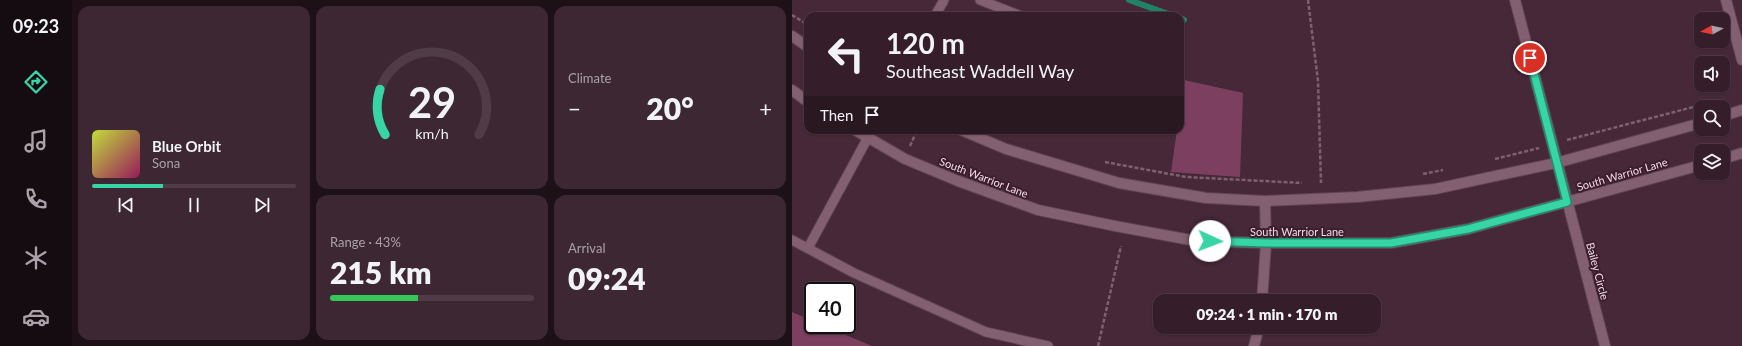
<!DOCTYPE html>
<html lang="en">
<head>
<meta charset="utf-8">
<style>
	:root { --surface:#351e2a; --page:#3d2732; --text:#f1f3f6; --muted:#aaa2a8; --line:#4f3c47; --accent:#37d4a6 }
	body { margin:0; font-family:Lato,sans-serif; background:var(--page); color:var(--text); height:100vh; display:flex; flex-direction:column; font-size:15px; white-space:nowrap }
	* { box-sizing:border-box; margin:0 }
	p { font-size:13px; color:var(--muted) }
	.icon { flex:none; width:22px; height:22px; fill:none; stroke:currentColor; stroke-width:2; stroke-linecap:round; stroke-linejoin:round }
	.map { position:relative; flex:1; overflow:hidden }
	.panel { display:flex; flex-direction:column; gap:6px; padding:6px; background:#1d1017; width:720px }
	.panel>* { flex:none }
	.banner { position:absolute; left:12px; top:12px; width:380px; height:122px; border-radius:12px; box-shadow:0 1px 3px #0004,0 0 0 1px var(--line); background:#351e2a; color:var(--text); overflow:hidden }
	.needle { width:26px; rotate:262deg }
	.fabs { position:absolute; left:902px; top:12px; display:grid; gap:8px }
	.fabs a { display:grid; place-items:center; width:36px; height:36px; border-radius:8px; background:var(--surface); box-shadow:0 1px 3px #0004,0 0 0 1px var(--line); font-size:20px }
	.speed { position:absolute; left:12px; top:282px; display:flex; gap:8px; font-size:20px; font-weight:700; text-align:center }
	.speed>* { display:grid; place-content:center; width:52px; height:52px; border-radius:50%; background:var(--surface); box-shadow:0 1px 3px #0004,0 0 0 1px var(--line); line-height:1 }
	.speed .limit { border:2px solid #111; border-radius:6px; background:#fff; color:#111 }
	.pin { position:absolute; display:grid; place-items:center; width:34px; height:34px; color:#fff; margin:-17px; border:2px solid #fff; border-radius:50%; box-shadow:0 1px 4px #0007 }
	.me { position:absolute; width:44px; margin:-22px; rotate:92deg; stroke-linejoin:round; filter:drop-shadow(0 0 3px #0008) }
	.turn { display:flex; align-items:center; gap:14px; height:84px; padding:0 16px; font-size:18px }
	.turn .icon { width:52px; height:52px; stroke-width:2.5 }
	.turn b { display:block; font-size:28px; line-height:34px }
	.then { display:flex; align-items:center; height:38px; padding:0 16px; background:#0003; gap:8px; font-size:15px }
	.big { font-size:30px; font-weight:800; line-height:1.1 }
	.panel .widget { flex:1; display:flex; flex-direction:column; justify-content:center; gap:6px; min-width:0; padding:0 14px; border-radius:12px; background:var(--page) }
	.panel .dial { align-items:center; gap:0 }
	.dial svg { height:104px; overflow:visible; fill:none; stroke:var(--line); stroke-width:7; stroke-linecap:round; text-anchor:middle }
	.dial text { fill:var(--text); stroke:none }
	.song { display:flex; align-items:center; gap:12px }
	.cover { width:48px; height:48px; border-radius:6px; background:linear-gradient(135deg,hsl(70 70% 55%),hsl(330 70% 35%)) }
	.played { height:4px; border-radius:2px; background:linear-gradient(90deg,var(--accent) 35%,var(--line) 35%) }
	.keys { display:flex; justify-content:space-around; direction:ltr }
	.heat { display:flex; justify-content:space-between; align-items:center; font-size:22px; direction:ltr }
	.charge { height:6px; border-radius:3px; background:linear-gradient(90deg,#34c759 43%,var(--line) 0) }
	.panel .tiles { flex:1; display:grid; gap:6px; grid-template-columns:repeat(3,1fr) }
	.widget:first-child { grid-row:span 2 }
	.trip { position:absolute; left:361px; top:294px; width:228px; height:40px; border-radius:12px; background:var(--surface); box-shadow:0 1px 3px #0004,0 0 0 1px var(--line); font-weight:800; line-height:40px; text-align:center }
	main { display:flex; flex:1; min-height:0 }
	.tab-bar { display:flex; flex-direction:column; width:72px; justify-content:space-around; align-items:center; background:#150c11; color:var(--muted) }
	.tab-bar .icon { width:28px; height:28px }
	.tab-bar .active { color:var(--accent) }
	.tab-bar b { font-size:18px; color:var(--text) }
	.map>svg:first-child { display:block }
	.green { fill:#7d3f60 }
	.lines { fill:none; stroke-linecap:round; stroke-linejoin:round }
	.stream { stroke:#218366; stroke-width:6 }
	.lane-casing { stroke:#5f4552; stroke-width:11 }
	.street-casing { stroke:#5f4552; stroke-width:12 }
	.secondary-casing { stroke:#5f4552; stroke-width:12 }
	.path { stroke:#7d616f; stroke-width:2.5; stroke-dasharray:4 2; stroke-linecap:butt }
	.lane { stroke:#836071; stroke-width:9 }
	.street { stroke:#836071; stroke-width:10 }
	.secondary { stroke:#836071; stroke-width:10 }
	.route-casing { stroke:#248a6c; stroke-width:10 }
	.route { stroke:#37d4a6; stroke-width:7 }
	.labels { text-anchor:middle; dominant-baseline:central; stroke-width:4; stroke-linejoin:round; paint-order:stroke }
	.street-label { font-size:11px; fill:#f0dbe5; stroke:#3c1e2e }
</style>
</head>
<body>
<main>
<nav class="tab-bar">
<b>09:23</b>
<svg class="icon active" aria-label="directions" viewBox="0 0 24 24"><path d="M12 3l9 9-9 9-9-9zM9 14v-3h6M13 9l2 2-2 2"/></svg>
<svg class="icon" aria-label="music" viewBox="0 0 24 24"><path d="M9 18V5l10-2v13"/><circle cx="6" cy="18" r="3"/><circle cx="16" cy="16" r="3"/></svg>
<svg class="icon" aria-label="phone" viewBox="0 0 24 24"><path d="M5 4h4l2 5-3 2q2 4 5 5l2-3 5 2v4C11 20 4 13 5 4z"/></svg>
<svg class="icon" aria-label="climate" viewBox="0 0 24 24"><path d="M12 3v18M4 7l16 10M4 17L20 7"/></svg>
<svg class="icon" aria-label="car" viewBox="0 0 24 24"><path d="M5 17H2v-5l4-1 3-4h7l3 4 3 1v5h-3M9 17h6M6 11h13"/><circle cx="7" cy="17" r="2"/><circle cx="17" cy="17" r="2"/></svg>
</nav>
<section class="panel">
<div class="tiles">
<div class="widget">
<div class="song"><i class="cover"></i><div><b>Blue Orbit</b><p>Sona</p></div></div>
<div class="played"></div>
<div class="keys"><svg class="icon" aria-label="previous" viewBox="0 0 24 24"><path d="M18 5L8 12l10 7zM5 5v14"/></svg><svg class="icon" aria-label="pause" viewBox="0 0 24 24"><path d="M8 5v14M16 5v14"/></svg><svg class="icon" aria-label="next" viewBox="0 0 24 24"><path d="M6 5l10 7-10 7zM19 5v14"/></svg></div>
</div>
<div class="widget dial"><svg viewBox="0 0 100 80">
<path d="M14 69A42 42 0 1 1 86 69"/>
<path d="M14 69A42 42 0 0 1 10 34" stroke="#37d4a6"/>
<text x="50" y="56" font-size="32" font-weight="700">29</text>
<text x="50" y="72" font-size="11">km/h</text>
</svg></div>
<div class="widget"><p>Climate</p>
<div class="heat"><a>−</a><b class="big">20°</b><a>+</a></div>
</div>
<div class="widget"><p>Range · 43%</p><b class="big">215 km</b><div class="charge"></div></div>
<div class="widget"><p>Arrival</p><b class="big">09:24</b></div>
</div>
</section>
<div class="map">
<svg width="950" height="346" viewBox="0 0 950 346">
	<rect width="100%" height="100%" fill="#472838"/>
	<!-- green -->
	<g class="green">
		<path d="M392,80L451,93L448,177L379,172L385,130H388V109Z"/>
		<path d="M0,312L21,321V325H30L80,346H0Z"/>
	</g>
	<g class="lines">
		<!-- stream -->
		<g class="stream">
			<path d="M337,0L382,16"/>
			<path d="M388,18L392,20"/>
		</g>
		<defs>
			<g id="lane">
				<path d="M188,0L229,16"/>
				<path d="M143,16L152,0"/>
				<path d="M0,240L62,273L194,332L256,346"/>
				<path d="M16,248L80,130"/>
			</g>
			<g id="street">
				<path d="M723,0L813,346"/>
				<path d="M470,301L474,243L473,201"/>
				<path d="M462,346L467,327"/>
			</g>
			<g id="secondary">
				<path d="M934,0L950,60"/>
				<path d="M0,36L16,47"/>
				<path d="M0,90L16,102"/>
				<path d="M931,116L950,110"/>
				<path d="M63,130L113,159L166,181L246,210L323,226L404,241L474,243H599L676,229L909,165"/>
				<path d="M169,130L214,149L327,183L414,198L473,201L565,197L643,189L764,163L909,123"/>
				<path d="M931,159L950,153"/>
			</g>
		</defs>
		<!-- lane casing -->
		<use href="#lane" class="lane-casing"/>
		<!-- street casing -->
		<use href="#street" class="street-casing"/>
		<!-- secondary casing -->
		<use href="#secondary" class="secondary-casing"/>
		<!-- path -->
		<g class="path">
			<path d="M516,0L526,81L529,183"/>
			<path d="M0,15L16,25"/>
			<path d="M775,140L928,100"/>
			<path d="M118,146L125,130"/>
			<path d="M703,159L747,148"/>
			<path d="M313,162L394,177L510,183"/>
			<path d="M631,174L651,170"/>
			<path d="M306,346L329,246"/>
		</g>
		<!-- lane -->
		<use href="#lane" class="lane"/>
		<!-- street -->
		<use href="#street" class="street"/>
		<!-- secondary -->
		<use href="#secondary" class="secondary"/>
	</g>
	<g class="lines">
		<defs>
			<path id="route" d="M418,241L474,243H599L676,229L775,202L738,58"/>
		</defs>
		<!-- route casing -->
		<use href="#route" class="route-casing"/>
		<!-- route -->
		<use href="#route" class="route"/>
	</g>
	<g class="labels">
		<!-- street labels -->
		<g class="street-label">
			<text transform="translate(830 174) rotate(-16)">South Warrior Lane</text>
			<text transform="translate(192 177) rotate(21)">South Warrior Lane</text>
			<text x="505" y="231">South Warrior Lane</text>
			<text transform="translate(806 271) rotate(75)">Bailey Circle</text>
		</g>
	</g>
</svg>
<div class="fabs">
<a><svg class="needle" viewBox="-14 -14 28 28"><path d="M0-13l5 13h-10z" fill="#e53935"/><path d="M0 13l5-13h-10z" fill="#aaa2a8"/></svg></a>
<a><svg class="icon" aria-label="sound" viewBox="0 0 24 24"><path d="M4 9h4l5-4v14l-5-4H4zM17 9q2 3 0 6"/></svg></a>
<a><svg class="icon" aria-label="search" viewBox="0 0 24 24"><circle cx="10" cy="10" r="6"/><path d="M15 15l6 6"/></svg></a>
<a><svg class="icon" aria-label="layers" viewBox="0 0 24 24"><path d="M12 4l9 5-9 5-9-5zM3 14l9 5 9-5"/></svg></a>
</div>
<div class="speed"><div class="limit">40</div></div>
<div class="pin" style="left:738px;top:58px;background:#d93025"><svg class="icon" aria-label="arrive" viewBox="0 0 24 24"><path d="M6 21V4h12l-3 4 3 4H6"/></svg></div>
<svg class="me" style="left:418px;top:241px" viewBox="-20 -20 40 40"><circle r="19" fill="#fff"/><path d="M0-13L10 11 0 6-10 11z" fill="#37d4a6"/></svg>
<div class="trip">09:24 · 1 min · 170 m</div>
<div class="banner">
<div class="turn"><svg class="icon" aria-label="left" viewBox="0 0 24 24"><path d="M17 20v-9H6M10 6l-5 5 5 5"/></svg><div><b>120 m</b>Southeast Waddell Way</div></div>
<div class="then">Then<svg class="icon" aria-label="arrive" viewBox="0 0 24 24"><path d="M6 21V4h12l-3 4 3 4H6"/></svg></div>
</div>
</div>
</main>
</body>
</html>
